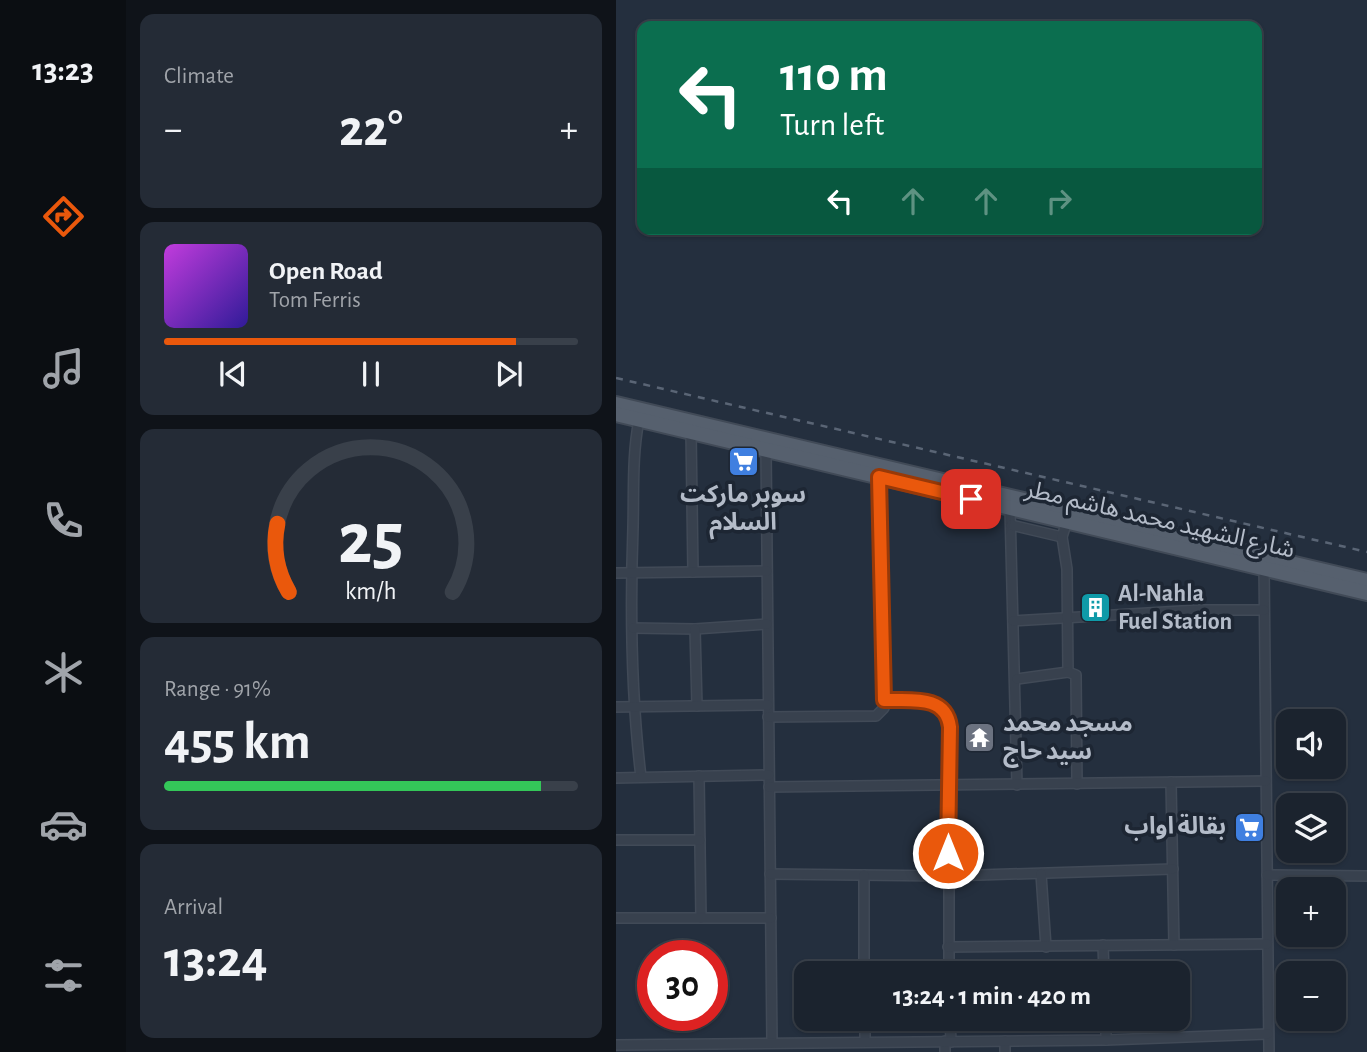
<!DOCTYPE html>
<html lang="en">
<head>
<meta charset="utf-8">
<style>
	:root { --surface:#1b232e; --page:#242b36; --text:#f1f3f6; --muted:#a0a4aa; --line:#39404a; --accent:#ea580c }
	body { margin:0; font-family:"Alegreya Sans","Noto Sans Arabic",sans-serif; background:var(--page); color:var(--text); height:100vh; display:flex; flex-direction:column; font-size:26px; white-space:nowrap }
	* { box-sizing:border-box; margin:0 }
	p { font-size:23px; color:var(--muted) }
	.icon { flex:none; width:38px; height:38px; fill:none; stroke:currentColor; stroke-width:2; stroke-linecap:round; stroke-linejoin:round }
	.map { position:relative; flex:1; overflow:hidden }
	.drawer { display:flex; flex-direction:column; gap:14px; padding:14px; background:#0f1319; width:490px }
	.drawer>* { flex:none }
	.guide { position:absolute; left:21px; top:21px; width:625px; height:214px; border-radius:14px; box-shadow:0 2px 5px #0004,0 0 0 2px var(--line); background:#0b6e4f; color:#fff; overflow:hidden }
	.buttons { position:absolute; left:660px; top:709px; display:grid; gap:14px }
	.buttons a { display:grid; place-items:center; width:70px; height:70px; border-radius:14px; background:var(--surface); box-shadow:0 2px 5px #0004,0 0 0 2px var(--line); font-size:35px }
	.speed { position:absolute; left:21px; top:940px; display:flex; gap:14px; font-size:35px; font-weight:700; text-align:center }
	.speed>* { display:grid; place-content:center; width:91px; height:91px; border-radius:50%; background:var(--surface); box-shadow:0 2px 5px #0004,0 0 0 2px var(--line); line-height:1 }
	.speed .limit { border:10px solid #d22; background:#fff; color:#111 }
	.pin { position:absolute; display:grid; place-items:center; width:60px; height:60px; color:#fff; margin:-30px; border-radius:14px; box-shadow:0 4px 10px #0006 }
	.me { position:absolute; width:77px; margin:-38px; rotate:0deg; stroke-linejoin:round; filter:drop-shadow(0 0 5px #0008) }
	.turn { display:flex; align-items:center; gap:24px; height:147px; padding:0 28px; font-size:32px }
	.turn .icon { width:91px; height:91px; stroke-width:2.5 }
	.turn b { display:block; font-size:49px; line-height:60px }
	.lanes { display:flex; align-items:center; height:66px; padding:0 28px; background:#0003; justify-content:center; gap:35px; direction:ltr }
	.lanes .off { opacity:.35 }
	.big { font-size:52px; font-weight:700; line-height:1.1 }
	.drawer .card { flex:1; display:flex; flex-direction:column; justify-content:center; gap:10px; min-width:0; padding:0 24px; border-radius:14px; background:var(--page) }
	.drawer .dial { align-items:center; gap:0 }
	.dial svg { height:182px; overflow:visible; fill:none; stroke:var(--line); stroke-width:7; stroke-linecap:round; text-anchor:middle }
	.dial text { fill:var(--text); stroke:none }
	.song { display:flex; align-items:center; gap:21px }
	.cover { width:84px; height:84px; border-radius:10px; background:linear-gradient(135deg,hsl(290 70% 55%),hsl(250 70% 35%)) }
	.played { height:7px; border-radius:4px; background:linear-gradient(90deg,var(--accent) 85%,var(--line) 85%) }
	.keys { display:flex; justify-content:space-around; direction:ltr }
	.heat { display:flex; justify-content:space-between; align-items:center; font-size:38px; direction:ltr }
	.charge { height:10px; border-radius:5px; background:linear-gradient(90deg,#34c759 91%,var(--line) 0) }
	.trip { position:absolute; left:178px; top:961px; width:396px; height:70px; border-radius:14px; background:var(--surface); box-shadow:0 2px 5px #0004,0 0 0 2px var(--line); font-weight:700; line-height:70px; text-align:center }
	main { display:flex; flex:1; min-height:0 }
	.tabs { display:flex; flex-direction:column; width:126px; justify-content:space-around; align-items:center; background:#0b0e12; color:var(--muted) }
	.tabs .icon { width:49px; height:49px }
	.tabs .selected { color:var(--accent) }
	.tabs b { font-size:32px; color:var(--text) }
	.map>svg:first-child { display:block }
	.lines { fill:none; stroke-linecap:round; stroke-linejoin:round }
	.minor-casing { stroke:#414a57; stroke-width:12 }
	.primary-casing { stroke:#414a57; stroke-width:18 }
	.minor { stroke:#38414e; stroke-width:9 }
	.primary { stroke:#56606e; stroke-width:14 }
	.rail { stroke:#5a6575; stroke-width:2.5; stroke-dasharray:7 7; stroke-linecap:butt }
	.route-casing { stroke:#983908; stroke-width:18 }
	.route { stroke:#ea580c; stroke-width:12 }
	.labels { text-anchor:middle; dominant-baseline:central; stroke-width:7; stroke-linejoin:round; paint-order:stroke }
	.poi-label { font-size:24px; font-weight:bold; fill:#b4bcc9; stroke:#1d2633; text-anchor:start }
	.street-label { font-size:24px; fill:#b4bcc9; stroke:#1d2633 }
</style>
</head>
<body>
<main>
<nav class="tabs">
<b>13:23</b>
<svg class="icon selected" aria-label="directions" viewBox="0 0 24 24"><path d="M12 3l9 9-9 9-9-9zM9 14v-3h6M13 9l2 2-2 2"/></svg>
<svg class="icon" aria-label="music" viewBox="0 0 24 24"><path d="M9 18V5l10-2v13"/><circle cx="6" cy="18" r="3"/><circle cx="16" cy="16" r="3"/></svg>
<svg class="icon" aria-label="phone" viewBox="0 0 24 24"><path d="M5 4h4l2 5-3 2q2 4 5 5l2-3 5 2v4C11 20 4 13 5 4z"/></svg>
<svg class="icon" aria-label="climate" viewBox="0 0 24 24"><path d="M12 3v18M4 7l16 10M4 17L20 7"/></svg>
<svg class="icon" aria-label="car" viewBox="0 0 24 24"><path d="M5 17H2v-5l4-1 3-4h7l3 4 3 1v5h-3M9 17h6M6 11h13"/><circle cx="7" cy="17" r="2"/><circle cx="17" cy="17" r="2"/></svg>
<svg class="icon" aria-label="filters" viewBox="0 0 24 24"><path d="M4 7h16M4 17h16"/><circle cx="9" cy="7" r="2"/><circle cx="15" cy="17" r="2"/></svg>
</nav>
<section class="drawer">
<div class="card"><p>Climate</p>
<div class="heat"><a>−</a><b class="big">22°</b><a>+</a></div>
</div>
<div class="card">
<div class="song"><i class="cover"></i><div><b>Open Road</b><p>Tom Ferris</p></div></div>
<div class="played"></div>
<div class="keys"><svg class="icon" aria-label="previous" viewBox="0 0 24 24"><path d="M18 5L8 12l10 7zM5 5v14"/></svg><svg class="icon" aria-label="pause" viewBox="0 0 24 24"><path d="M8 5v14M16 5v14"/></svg><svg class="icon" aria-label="next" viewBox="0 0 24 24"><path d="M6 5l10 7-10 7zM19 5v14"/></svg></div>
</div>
<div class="card dial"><svg viewBox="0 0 100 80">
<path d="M14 69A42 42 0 1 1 86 69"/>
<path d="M14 69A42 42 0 0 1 9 39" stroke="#ea580c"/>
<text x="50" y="56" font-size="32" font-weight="700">25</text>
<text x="50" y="72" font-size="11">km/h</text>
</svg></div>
<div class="card"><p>Range · 91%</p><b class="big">455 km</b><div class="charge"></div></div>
<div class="card"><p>Arrival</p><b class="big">13:24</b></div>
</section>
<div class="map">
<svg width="751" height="1052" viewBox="0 0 751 1052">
	<rect width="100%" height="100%" fill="#242f3e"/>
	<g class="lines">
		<defs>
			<g id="minor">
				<path d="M23,420C16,455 18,491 17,527C14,611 15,694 25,777"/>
				<path d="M75,432L77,572"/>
				<path d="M150,450L156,1043"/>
				<path d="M394,509L401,785"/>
				<path d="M395,525L446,537"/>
				<path d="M648,566L653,1052"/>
				<path d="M0,573L151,571"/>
				<path d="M397,621L583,610H648"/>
				<path d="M17,628L79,629L151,624"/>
				<path d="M79,629L81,706"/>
				<path d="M452,672L451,569L446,537L452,518"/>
				<path d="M401,679L452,672L460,675L461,784"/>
				<path d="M268,700L310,702L326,707L333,720V973"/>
				<path d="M0,707L152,705"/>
				<path d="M152,717L260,716L268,708L263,477"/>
				<path d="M83,776L85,918"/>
				<path d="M0,778L153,775"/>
				<path d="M555,782L558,945"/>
				<path d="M153,787L650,781"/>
				<path d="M0,840H84"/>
				<path d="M154,874L332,876L557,869"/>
				<path d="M425,874L430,947"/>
				<path d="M248,875V973"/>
				<path d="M651,875L751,876"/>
				<path d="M0,918H155"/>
				<path d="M487,945L488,973"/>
				<path d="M332,947L651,944"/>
				<path d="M249,1018V1042"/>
				<path d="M334,1018L335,1042"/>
				<path d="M490,1018V1040"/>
				<path d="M329,1041V1052"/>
				<path d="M389,1041V1052"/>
				<path d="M0,1045L490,1040L652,1034"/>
			</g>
			<g id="primary">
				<path d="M0,404L751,581"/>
				<path d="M0,414L751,593"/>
			</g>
		</defs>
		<!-- minor casing -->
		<use href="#minor" class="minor-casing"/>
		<!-- primary casing -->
		<use href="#primary" class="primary-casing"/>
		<!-- minor -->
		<use href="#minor" class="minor"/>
		<!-- primary -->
		<use href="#primary" class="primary"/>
		<!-- rail -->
		<path class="rail" d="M0,378L751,552"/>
	</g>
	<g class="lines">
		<defs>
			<path id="route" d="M332,853L334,727C330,694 294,701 268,700L263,477L355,499"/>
		</defs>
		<!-- route casing -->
		<use href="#route" class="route-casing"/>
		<!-- route -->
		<use href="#route" class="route"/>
	</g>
	<!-- icons -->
	<defs>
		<symbol id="supermarket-square" viewBox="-11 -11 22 22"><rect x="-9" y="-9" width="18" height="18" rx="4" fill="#3f7fe0" stroke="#1d2633"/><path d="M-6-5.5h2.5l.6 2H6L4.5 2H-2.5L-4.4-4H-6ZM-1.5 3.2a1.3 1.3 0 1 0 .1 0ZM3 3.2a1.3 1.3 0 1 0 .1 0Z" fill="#fff"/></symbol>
		<symbol id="building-square" viewBox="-11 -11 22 22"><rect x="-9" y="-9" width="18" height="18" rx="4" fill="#0f9aa8" stroke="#1d2633"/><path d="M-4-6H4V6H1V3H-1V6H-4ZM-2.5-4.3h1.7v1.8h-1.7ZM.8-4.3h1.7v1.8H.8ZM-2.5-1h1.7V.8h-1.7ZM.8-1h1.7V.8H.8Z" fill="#fff"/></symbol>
		<symbol id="temple-square" viewBox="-11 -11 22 22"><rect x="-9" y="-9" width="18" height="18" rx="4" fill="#6b7280" stroke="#1d2633"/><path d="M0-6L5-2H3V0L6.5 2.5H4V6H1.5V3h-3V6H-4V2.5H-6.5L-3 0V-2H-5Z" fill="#fff"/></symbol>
	</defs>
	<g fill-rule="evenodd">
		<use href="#supermarket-square" x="110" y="444" width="35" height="35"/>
		<use href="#building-square" x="462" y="590" width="35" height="35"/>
		<use href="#temple-square" x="346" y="720" width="35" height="35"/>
		<use href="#supermarket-square" x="616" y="810" width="35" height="35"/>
	</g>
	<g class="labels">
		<!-- poi labels -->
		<g class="poi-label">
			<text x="127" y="495" text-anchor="middle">سوبر ماركت<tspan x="127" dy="28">السلام</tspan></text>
			<text x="502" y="594">Al-Nahla<tspan x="502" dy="28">Fuel Station</tspan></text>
			<text x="387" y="724">مسجد محمد<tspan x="387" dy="28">سيد حاج</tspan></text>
			<text x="610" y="827" text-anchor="end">بقالة اواب</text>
		</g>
		<!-- street labels -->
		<g class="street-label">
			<text transform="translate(544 520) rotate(13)">شارع الشهيد محمد هاشم مطر</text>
		</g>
	</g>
</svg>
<div class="buttons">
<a><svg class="icon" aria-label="sound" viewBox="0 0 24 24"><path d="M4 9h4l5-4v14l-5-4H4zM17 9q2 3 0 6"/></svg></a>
<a><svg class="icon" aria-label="layers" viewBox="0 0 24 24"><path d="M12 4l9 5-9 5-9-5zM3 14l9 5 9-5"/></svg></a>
<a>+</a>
<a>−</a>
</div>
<div class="speed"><div class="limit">30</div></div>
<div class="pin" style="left:355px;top:499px;background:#d93025"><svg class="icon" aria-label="arrive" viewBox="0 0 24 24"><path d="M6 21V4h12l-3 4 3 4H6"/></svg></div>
<svg class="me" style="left:332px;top:853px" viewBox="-20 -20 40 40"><circle r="17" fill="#ea580c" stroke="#fff" stroke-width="3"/><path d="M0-11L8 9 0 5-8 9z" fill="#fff"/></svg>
<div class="trip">13:24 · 1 min · 420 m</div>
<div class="guide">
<div class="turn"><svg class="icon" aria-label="left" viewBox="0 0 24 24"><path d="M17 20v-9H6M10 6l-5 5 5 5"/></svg><div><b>110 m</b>Turn left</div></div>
<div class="lanes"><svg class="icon" aria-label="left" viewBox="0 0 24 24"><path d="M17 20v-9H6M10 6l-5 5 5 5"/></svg><svg class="icon off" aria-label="ahead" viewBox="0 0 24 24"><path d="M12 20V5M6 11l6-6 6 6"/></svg><svg class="icon off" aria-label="ahead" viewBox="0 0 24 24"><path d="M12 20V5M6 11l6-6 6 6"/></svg><svg class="icon off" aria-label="right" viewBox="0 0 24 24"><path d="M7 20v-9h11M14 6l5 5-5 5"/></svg></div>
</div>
</div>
</main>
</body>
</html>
